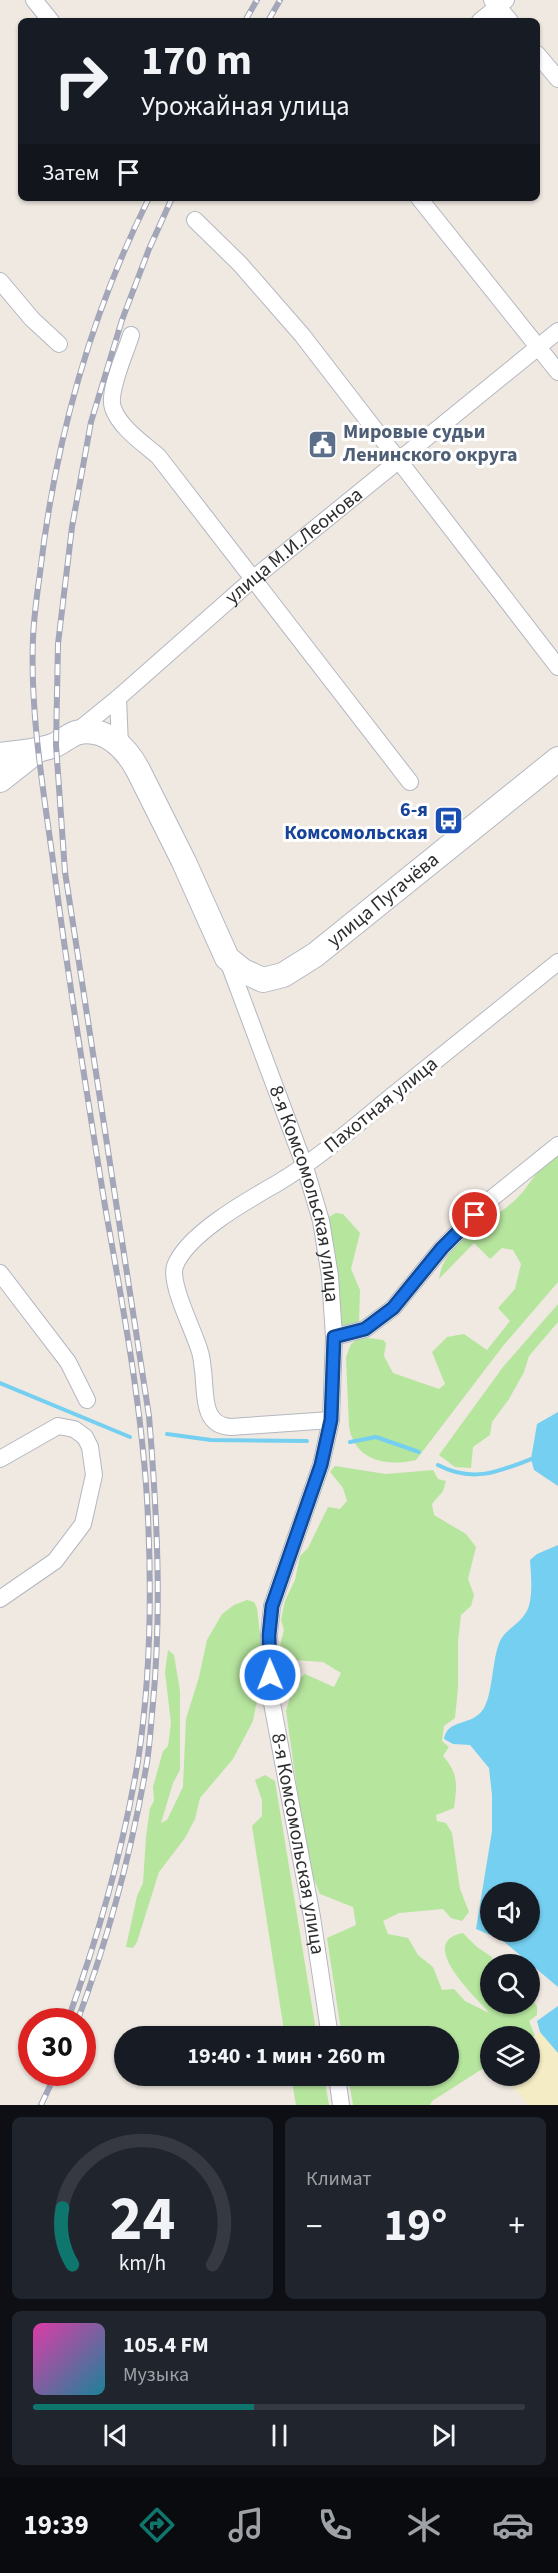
<!DOCTYPE html>
<html lang="ru">
<head>
<meta charset="utf-8">
<style>
	:root { --surface:#171b24; --page:#20242c; --text:#f1f3f6; --muted:#9ea1a6; --line:#363941; --accent:#0f766e }
	body { margin:0; font-family:"Source Sans 3",sans-serif; background:var(--page); color:var(--text); height:100vh; display:flex; flex-direction:column; font-size:22px; white-space:nowrap }
	* { box-sizing:border-box; margin:0 }
	p { font-size:20px; color:var(--muted) }
	.icon { flex:none; width:33px; height:33px; fill:none; stroke:currentColor; stroke-width:2; stroke-linecap:round; stroke-linejoin:round }
	.map { position:relative; height:2105px; overflow:hidden }
	.sheet { display:flex; flex-direction:column; gap:12px; padding:12px; background:#0d0f14; flex:1 }
	.sheet>* { flex:none }
	.banner { position:absolute; left:18px; top:18px; width:522px; height:183px; border-radius:9px; box-shadow:0 2px 4px #0004; background:#171b24; color:var(--text); overflow:hidden }
	.tools { position:absolute; left:480px; top:1882px; display:grid; gap:12px }
	.tools a { display:grid; place-items:center; width:60px; height:60px; border-radius:50%; background:var(--surface); box-shadow:0 2px 4px #0004; font-size:30px }
	.speed { position:absolute; left:18px; top:2008px; display:flex; gap:12px; font-size:30px; font-weight:700; text-align:center }
	.speed>* { display:grid; place-content:center; width:78px; height:78px; border-radius:50%; background:var(--surface); box-shadow:0 2px 4px #0004; line-height:1 }
	.speed .limit { border:9px solid #d22; background:#fff; color:#111 }
	.pin { position:absolute; display:grid; place-items:center; width:51px; height:51px; color:#fff; margin:-26px; border:3px solid #fff; border-radius:50%; box-shadow:0 2px 6px #0007 }
	.me { position:absolute; width:66px; margin:-33px; rotate:359deg; stroke-linejoin:round; filter:drop-shadow(0 0 4px #0008) }
	.turn { display:flex; align-items:center; gap:21px; height:126px; padding:0 24px; font-size:27px }
	.turn .icon { width:78px; height:78px; stroke-width:2.5 }
	.turn b { display:block; font-size:42px; line-height:51px }
	.then { display:flex; align-items:center; height:57px; padding:0 24px; background:#0003; gap:12px; font-size:22px }
	.big { font-size:45px; font-weight:700; line-height:1.1 }
	.sheet .card { flex:1; display:flex; flex-direction:column; justify-content:center; gap:9px; min-width:0; padding:0 21px; border-radius:9px; background:var(--page) }
	.sheet .dial { align-items:center; gap:0 }
	.dial svg { height:156px; overflow:visible; fill:none; stroke:var(--line); stroke-width:7; stroke-linecap:round; text-anchor:middle }
	.dial text { fill:var(--text); stroke:none }
	.song { display:flex; align-items:center; gap:18px }
	.cover { width:72px; height:72px; border-radius:9px; background:linear-gradient(135deg,hsl(320 70% 55%),hsl(190 70% 35%)) }
	.played { height:6px; border-radius:3px; background:linear-gradient(90deg,var(--accent) 45%,var(--line) 45%) }
	.keys { display:flex; justify-content:space-around; direction:ltr }
	.heat { display:flex; justify-content:space-between; align-items:center; font-size:33px; direction:ltr }
	.sheet .tiles { flex:1; display:grid; gap:12px; grid-template-columns:1fr 1fr }
	.card:last-child { grid-column:span 2 }
	.trip { position:absolute; left:114px; top:2026px; width:345px; height:60px; border-radius:30px; background:var(--surface); box-shadow:0 2px 4px #0004; font-weight:700; line-height:60px; text-align:center }
	.menu { display:flex; height:96px; justify-content:space-around; align-items:center; background:#090b0e; color:var(--muted) }
	.menu .icon { width:42px; height:42px }
	.menu .selected { color:var(--accent) }
	.menu b { font-size:27px; color:var(--text) }
	.map>svg:first-child { display:block }
	.green { fill:#b6e59e }
	.sand { fill:#f3ecc5 }
	.water { fill:#75cff0; fill-rule:evenodd }
	.lines { fill:none; stroke-linecap:round; stroke-linejoin:round }
	.stream { stroke:#75cff0; stroke-width:4 }
	.street-casing { stroke:#b4b7c1; stroke-width:18 }
	.secondary-casing { stroke:#b4b7c1; stroke-width:26 }
	.street { stroke:#fff; stroke-width:16 }
	.secondary { stroke:#fff; stroke-width:24 }
	.rail-casing { stroke:#a3a6b8; stroke-width:6 }
	.rail { stroke:#fff; stroke-width:4; stroke-dasharray:11; stroke-linecap:butt }
	.route-casing { stroke:#114b97; stroke-width:15 }
	.route { stroke:#1a73e8; stroke-width:10 }
	.labels { text-anchor:middle; dominant-baseline:central; stroke-width:6; stroke-linejoin:round; paint-order:stroke }
	.service-label { font-size:20px; font-weight:bold; fill:#4e5e75; stroke:#fff; text-anchor:start }
	.street-label { font-size:20px; fill:#2e2e2e; stroke:#fff }
	.transit-label { font-size:20px; font-weight:bold; fill:#164399; stroke:#fff; text-anchor:end }
</style>
</head>
<body>
<div class="map">
<svg width="558" height="2105" viewBox="0 0 558 2105">
	<rect width="100%" height="100%" fill="#efe9e1"/>
	<!-- green -->
	<g class="green">
		<path d="M558,1155V1282L503,1346L416,1460C387,1467 354,1461 349,1426L346,1357L351,1344L361,1337L383,1340L386,1343L384,1356L393,1373L439,1389L445,1384L432,1352L447,1337L464,1334L487,1350L510,1321L498,1308L515,1289L521,1264L513,1250L502,1248L490,1259L474,1243L439,1279C444,1238 495,1222 519,1196C527,1188 532,1178 540,1170C545,1164 552,1160 558,1155Z"/>
		<path d="M336,1213L343,1214L360,1233L351,1269L360,1290L359,1324L344,1330L340,1325L325,1219Z"/>
		<path d="M558,1304V1322L529,1356L524,1372L509,1399L492,1422L490,1435L473,1447L471,1468L455,1467L439,1455L503,1367Z"/>
		<path d="M335,1466L386,1474L433,1470L438,1479L446,1481L443,1491L432,1504L434,1515L466,1534L476,1547L468,1579L474,1595L471,1606L461,1615L458,1641V1688L455,1718L444,1726L442,1741L449,1747L443,1756C459,1774 457,1785 454,1808L436,1815L437,1821L446,1823L452,1833L460,1889L469,1912L462,1921L451,1918L443,1909L399,1913L383,1921L388,1934L408,1938L418,1955L433,1967L442,1990L454,1989L465,2001L489,2013C476,1997 415,1942 463,1933L477,1947L492,1957L490,2004H530V1997L537,2006V2015L529,2021L535,2036L530,2039V2037H490V2064L432,2101L430,2105H353L348,2076H448V2037H342L327,1938L356,1925L353,1907L320,1894L308,1865L286,1711L294,1683L305,1674L334,1687L341,1673L323,1662L281,1659L279,1650L284,1630L281,1620L285,1601L295,1580L300,1556L308,1548L328,1507L340,1509L347,1501L343,1488L330,1472Z"/>
		<path d="M247,1600L254,1602L257,1608L262,1651L261,1680L253,1721L233,1759L200,1798L195,1819L185,1838L159,1872L137,1942L133,1948L126,1947L137,1896L143,1883L146,1837L150,1808L154,1801L153,1787L163,1751L168,1746L171,1723L165,1672L168,1650L174,1655L180,1691V1770L173,1783L161,1823L167,1820L183,1787L186,1719L199,1677L207,1640L222,1614L234,1605Z"/>
		<path d="M265,1775L275,1781L317,2037H285L252,1826L262,1816V1800L255,1780Z"/>
		<path d="M291,2076H324L329,2105H296Z"/>
	</g>
	<!-- sand -->
	<path class="sand" d="M540,2032L558,2053V2105H528L504,2076H530V2039Z"/>
	<!-- water -->
	<g class="water">
		<path d="M558,1412V1486L534,1470L531,1459L537,1424Z"/>
		<path d="M558,1545V1987L502,1940L476,1929L492,1831V1795L489,1768L470,1745L453,1744L444,1739C447,1718 473,1727 484,1708C493,1692 492,1659 500,1641C505,1630 519,1624 525,1614C534,1603 531,1574 530,1560L537,1554ZM490,1893H530V1932H490Z"/>
		<path d="M558,2006V2053L540,2032L537,2021Z"/>
	</g>
	<g class="lines">
		<!-- stream -->
		<g class="stream">
			<path d="M0,1383L130,1437"/>
			<path d="M167,1434L211,1440L307,1441"/>
			<path d="M350,1442L376,1437L419,1452"/>
			<path d="M438,1465C472,1483 499,1472 531,1459"/>
		</g>
		<defs>
			<g id="street">
				<path d="M34,0L51,21"/>
				<path d="M492,0L510,21"/>
				<path d="M480,21L506,0"/>
				<path d="M537,54L558,79"/>
				<path d="M419,198L558,372"/>
				<path d="M195,220L240,264L302,335L558,667"/>
				<path d="M0,281L32,319L59,344"/>
				<path d="M131,335C126,352 107,392 113,408C120,428 143,443 158,456L410,782"/>
				<path d="M118,698L120,746"/>
				<path id="s1" d="M75,733L118,698L254,578L558,331"/>
				<path id="s2" d="M228,961L305,1167L321,1221L330,1276L334,1337L331,1420L321,1465L272,1606L269,1635L272,1703L312,1917L330,2037"/>
				<path d="M0,1273L68,1362L87,1400"/>
				<path d="M334,1337L365,1329L393,1308L442,1248L491,1199L558,1145"/>
				<path d="M331,1420L231,1427C201,1426 206,1393 203,1370C202,1364 202,1358 200,1352C195,1333 169,1284 175,1266C187,1234 248,1200 276,1184C318,1159 354,1127 392,1096C447,1051 503,1007 558,962"/>
				<path d="M0,1459L58,1426L74,1429L85,1437L90,1447L94,1475L83,1524L55,1561L0,1599"/>
				<path d="M337,2076L341,2105"/>
			</g>
			<g id="secondary">
				<path id="s3" d="M0,755C18,752 38,752 55,745C62,742 68,736 76,733C103,725 126,747 138,770L184,862L227,958L243,971L263,980L283,975L315,955L558,759"/>
				<path d="M0,780L38,750"/>
			</g>
		</defs>
		<!-- street casing -->
		<use href="#street" class="street-casing"/>
		<!-- secondary casing -->
		<use href="#secondary" class="secondary-casing"/>
		<!-- street -->
		<use href="#street" class="street"/>
		<!-- secondary -->
		<use href="#secondary" class="secondary"/>
		<defs>
			<g id="rail">
				<path d="M245,21L257,0"/>
				<path d="M268,21L280,0"/>
				<path d="M67,2022C98,1938 123,1849 138,1761C151,1676 152,1585 147,1499C141,1403 123,1307 106,1212C87,1095 68,979 53,861C43,788 30,712 33,638C34,616 37,594 40,573C55,442 90,316 149,198"/>
				<path d="M77,2022C108,1939 132,1850 147,1762C150,1743 151,1723 153,1703C162,1607 157,1513 149,1416L65,872L56,745L58,644L72,527L91,422L122,320L149,249L172,198"/>
				<path d="M41,2105L56,2073"/>
			</g>
		</defs>
		<!-- rail casing -->
		<use href="#rail" class="rail-casing"/>
		<!-- rail -->
		<use href="#rail" class="rail"/>
	</g>
	<g class="lines">
		<defs>
			<path id="route" d="M270,1675L269,1635L272,1606L321,1465L331,1420L334,1337L365,1329L393,1308L442,1248L475,1215"/>
		</defs>
		<!-- route casing -->
		<use href="#route" class="route-casing"/>
		<!-- route -->
		<use href="#route" class="route"/>
	</g>
	<!-- icons -->
	<defs>
		<symbol id="civic-square" viewBox="-11 -11 22 22"><rect x="-9" y="-9" width="18" height="18" rx="4" fill="#5c6f8a" stroke="#fff"/><path d="M-.6-6.5H3V-4.5H.6V-3L4-1V1h2V6H-6V1h2V-1L-.6-3ZM-1.2 2.5V6h2.4V2.5Z" fill="#fff"/></symbol>
		<symbol id="bus-square" viewBox="-11 -11 22 22"><rect x="-9" y="-9" width="18" height="18" rx="4" fill="#1a4fb4" stroke="#fff"/><path d="M-5-6H5V4H4V6H2V4H-2V6H-4V4H-5ZM-3.5-4V0h7V-4ZM-3.5 1.2v1.5H-2V1.2ZM2 1.2v1.5H3.5V1.2Z" fill="#fff"/></symbol>
	</defs>
	<g fill-rule="evenodd">
		<use href="#civic-square" x="306" y="428" width="33" height="33"/>
		<use href="#bus-square" x="432" y="804" width="33" height="33"/>
	</g>
	<g class="labels">
		<!-- service labels -->
		<g class="service-label">
			<text x="343" y="432">Мировые судьи<tspan x="343" dy="23">Ленинского округа</tspan></text>
		</g>
		<!-- street labels -->
		<g class="street-label">
			<text stroke="none"><textPath href="#s1" startOffset="288">улица М.И.Леонова</textPath></text>
			<text stroke="none"><textPath href="#s3" startOffset="555">улица Пугачёва</textPath></text>
			<text transform="translate(381 1105) rotate(-39)">Пахотная улица</text>
			<text stroke="none"><textPath href="#s2" startOffset="246">8-я Комсомольская улица</textPath></text>
			<text stroke="none"><textPath href="#s2" startOffset="912">8-я Комсомольская улица</textPath></text>
		</g>
		<!-- transit labels -->
		<g class="transit-label">
			<text x="428" y="810">6-я<tspan x="428" dy="23">Комсомольская</tspan></text>
		</g>
	</g>
</svg>
<div class="tools">
<a><svg class="icon" aria-label="sound" viewBox="0 0 24 24"><path d="M4 9h4l5-4v14l-5-4H4zM17 9q2 3 0 6"/></svg></a>
<a><svg class="icon" aria-label="search" viewBox="0 0 24 24"><circle cx="10" cy="10" r="6"/><path d="M15 15l6 6"/></svg></a>
<a><svg class="icon" aria-label="layers" viewBox="0 0 24 24"><path d="M12 4l9 5-9 5-9-5zM3 14l9 5 9-5"/></svg></a>
</div>
<div class="speed"><div class="limit">30</div></div>
<div class="pin" style="left:475px;top:1215px;background:#d93025"><svg class="icon" aria-label="arrive" viewBox="0 0 24 24"><path d="M6 21V4h12l-3 4 3 4H6"/></svg></div>
<svg class="me" style="left:270px;top:1675px" viewBox="-20 -20 40 40"><circle r="17" fill="#1a73e8" stroke="#fff" stroke-width="3"/><path d="M0-11L8 9 0 5-8 9z" fill="#fff"/></svg>
<div class="trip">19:40 · 1 мин · 260 m</div>
<div class="banner">
<div class="turn"><svg class="icon" aria-label="right" viewBox="0 0 24 24"><path d="M7 20v-9h11M14 6l5 5-5 5"/></svg><div><b>170 m</b>Урожайная улица</div></div>
<div class="then">Затем<svg class="icon" aria-label="arrive" viewBox="0 0 24 24"><path d="M6 21V4h12l-3 4 3 4H6"/></svg></div>
</div>
</div>
<section class="sheet">
<div class="tiles">
<div class="card dial"><svg viewBox="0 0 100 80">
<path d="M14 69A42 42 0 1 1 86 69"/>
<path d="M14 69A42 42 0 0 1 9 40" stroke="#0f766e"/>
<text x="50" y="56" font-size="32" font-weight="700">24</text>
<text x="50" y="72" font-size="11">km/h</text>
</svg></div>
<div class="card"><p>Климат</p>
<div class="heat"><a>−</a><b class="big">19°</b><a>+</a></div>
</div>
<div class="card">
<div class="song"><i class="cover"></i><div><b>105.4 FM</b><p>Музыка</p></div></div>
<div class="played"></div>
<div class="keys"><svg class="icon" aria-label="previous" viewBox="0 0 24 24"><path d="M18 5L8 12l10 7zM5 5v14"/></svg><svg class="icon" aria-label="pause" viewBox="0 0 24 24"><path d="M8 5v14M16 5v14"/></svg><svg class="icon" aria-label="next" viewBox="0 0 24 24"><path d="M6 5l10 7-10 7zM19 5v14"/></svg></div>
</div>
</div>
</section>
<nav class="menu">
<b>19:39</b>
<svg class="icon selected" aria-label="directions" viewBox="0 0 24 24"><path d="M12 3l9 9-9 9-9-9zM9 14v-3h6M13 9l2 2-2 2"/></svg>
<svg class="icon" aria-label="music" viewBox="0 0 24 24"><path d="M9 18V5l10-2v13"/><circle cx="6" cy="18" r="3"/><circle cx="16" cy="16" r="3"/></svg>
<svg class="icon" aria-label="phone" viewBox="0 0 24 24"><path d="M5 4h4l2 5-3 2q2 4 5 5l2-3 5 2v4C11 20 4 13 5 4z"/></svg>
<svg class="icon" aria-label="climate" viewBox="0 0 24 24"><path d="M12 3v18M4 7l16 10M4 17L20 7"/></svg>
<svg class="icon" aria-label="car" viewBox="0 0 24 24"><path d="M5 17H2v-5l4-1 3-4h7l3 4 3 1v5h-3M9 17h6M6 11h13"/><circle cx="7" cy="17" r="2"/><circle cx="17" cy="17" r="2"/></svg>
</nav>
</body>
</html>
